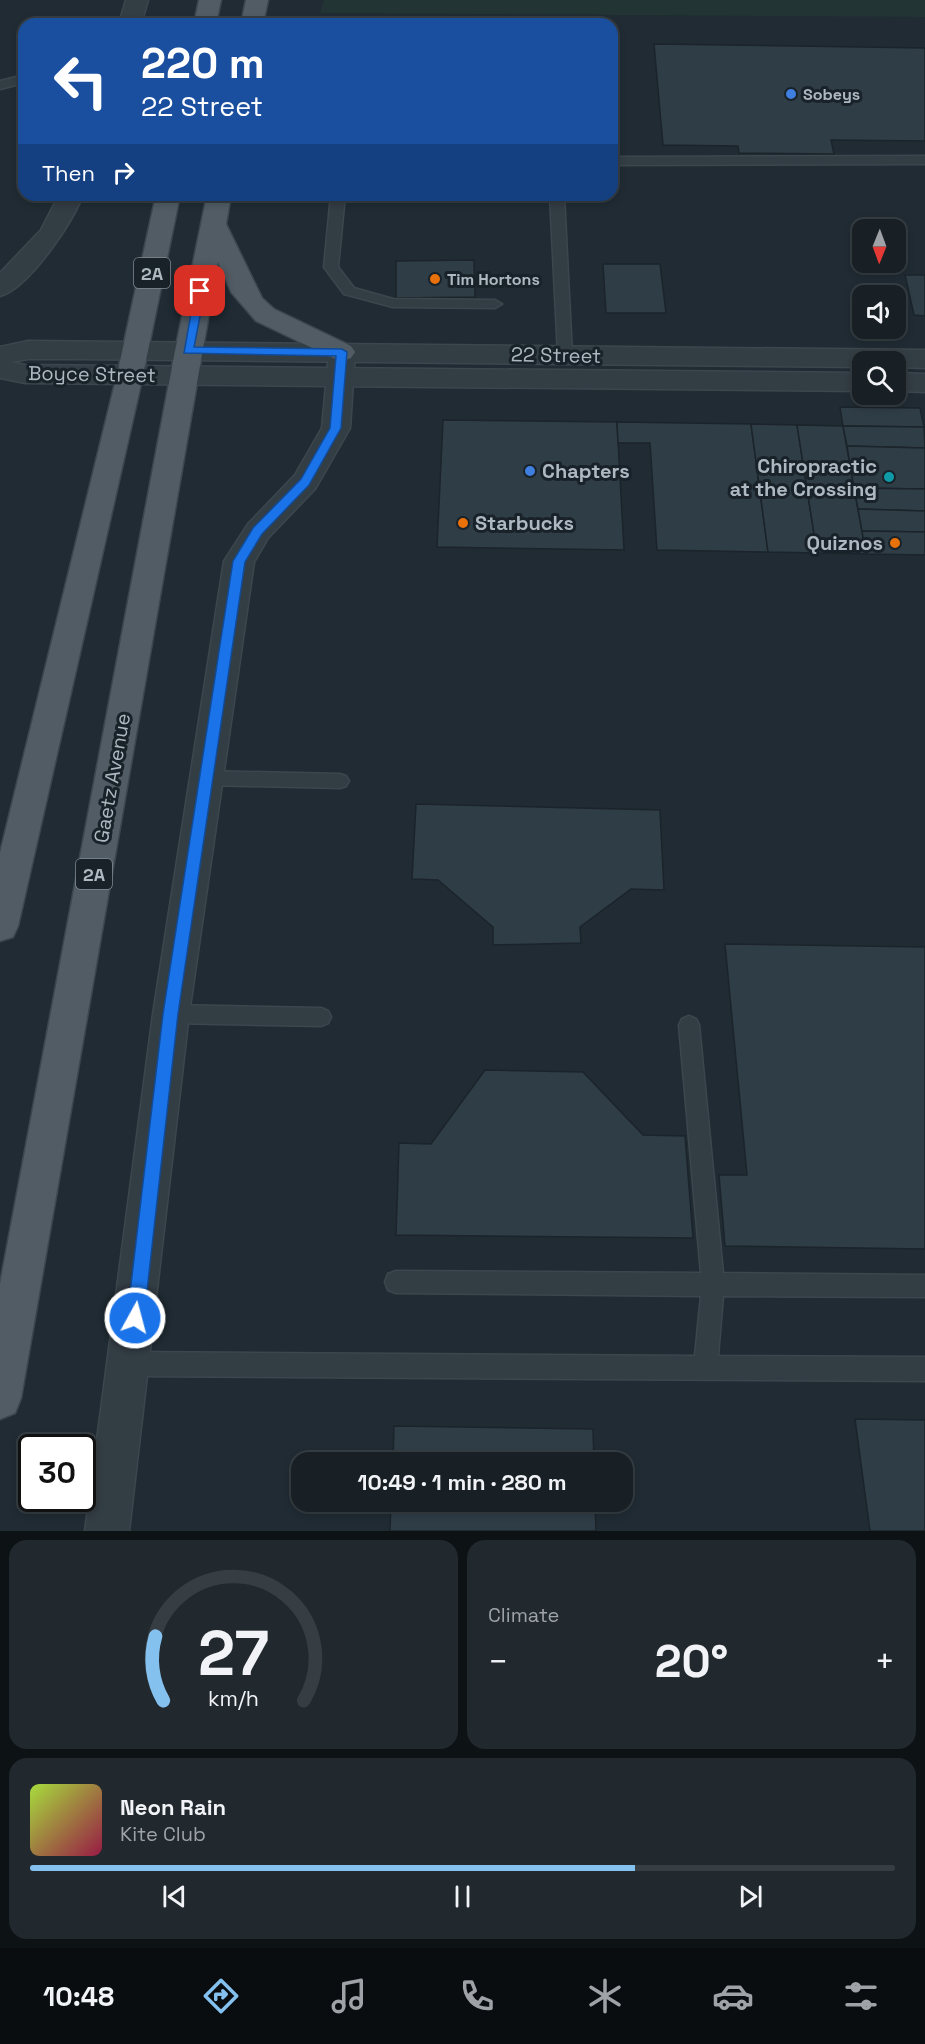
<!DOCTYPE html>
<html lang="en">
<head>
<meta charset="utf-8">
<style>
	:root { --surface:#182026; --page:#21282e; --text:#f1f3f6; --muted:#9fa3a7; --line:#363e43; --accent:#84c1ef }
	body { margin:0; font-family:"Space Grotesk",sans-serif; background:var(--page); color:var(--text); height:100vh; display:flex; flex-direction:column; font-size:22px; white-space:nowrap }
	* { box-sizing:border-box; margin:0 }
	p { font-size:20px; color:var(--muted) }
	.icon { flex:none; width:33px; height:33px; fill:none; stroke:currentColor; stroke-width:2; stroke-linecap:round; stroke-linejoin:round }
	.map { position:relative; height:1531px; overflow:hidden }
	.drawer { display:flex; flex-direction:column; gap:9px; padding:9px; background:#0d1215; flex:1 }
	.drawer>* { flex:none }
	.guide { position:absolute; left:18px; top:18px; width:600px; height:183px; border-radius:18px; box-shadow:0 3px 9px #0003,0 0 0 2px var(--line); background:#1a4fa0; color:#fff; overflow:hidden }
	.needle { width:39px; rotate:181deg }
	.controls { position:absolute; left:852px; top:219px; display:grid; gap:12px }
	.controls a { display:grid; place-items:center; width:54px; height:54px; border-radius:12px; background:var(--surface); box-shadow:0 3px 9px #0003,0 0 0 2px var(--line); font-size:30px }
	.speed { position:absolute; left:18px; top:1434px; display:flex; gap:12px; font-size:30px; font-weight:700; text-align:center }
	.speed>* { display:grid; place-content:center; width:78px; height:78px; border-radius:50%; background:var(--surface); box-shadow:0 3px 9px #0003,0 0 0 2px var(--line); line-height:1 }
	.speed .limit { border:3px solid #111; border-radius:9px; background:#fff; color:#111 }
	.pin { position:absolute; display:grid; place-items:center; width:51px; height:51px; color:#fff; margin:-26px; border-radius:12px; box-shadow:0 3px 9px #0006 }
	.me { position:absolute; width:66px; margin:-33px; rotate:7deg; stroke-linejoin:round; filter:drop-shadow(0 0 4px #0008) }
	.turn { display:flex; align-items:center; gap:21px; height:126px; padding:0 24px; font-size:27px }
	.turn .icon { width:78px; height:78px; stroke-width:2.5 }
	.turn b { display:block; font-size:42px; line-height:51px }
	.then { display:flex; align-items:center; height:57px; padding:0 24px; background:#0003; gap:12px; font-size:22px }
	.big { font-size:45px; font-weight:600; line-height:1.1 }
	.drawer .card { flex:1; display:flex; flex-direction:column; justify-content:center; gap:9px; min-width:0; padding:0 21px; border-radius:18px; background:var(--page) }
	.drawer .dial { align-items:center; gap:0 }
	.dial svg { height:156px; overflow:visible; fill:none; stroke:var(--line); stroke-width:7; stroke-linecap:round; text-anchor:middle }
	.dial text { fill:var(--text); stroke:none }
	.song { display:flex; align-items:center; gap:18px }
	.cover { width:72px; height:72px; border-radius:9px; background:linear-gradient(135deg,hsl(80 70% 55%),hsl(340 70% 35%)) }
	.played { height:6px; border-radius:3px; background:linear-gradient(90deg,var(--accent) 70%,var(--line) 70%) }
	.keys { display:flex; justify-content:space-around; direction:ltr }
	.heat { display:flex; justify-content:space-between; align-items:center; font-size:33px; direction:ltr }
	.drawer .tiles { flex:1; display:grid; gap:9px; grid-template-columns:1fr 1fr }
	.card:last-child { grid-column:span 2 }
	.trip { position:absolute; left:291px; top:1452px; width:342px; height:60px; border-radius:18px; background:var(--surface); box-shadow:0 3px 9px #0003,0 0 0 2px var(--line); font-weight:600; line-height:60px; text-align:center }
	.dock { display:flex; height:96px; justify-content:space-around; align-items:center; background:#0a0d0f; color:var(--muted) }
	.dock .icon { width:42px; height:42px }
	.dock .current { color:var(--accent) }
	.dock b { font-size:27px; color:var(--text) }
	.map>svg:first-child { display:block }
	.green { fill:#223433 }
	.building { fill:#2f3d47; stroke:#1b242a; stroke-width:1.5 }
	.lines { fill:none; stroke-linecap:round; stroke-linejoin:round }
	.service-casing { stroke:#3c464d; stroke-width:3 }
	.minor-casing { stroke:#3c464d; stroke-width:3 }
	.tertiary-casing { stroke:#3c464d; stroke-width:3 }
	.primary-casing { stroke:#3c464d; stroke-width:3 }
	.service { fill:#333d44; fill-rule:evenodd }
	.minor { fill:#333d44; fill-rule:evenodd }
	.tertiary { fill:#333d44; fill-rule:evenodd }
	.primary { fill:#515c64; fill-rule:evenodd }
	.route { fill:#1a73e8; stroke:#114b97; stroke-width:1.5 }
	.shop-dot { fill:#3f7fe0; stroke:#192228; stroke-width:2 }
	.food-dot { fill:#e8710a; stroke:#192228; stroke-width:2 }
	.culture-dot { fill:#0f9aa8; stroke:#192228; stroke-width:2 }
	.labels { text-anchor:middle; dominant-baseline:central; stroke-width:6; stroke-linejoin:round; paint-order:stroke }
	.far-poi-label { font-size:16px; font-weight:bold; fill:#adb8c1; stroke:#192228; text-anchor:start }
	.shield { fill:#192228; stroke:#818b93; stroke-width:1.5 }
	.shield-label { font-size:18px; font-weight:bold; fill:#adb8c1 }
	.street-label { font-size:20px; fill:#adb8c1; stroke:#192228 }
	.poi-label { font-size:20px; font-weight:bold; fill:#adb8c1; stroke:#192228; text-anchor:end }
</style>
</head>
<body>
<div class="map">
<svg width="925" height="1531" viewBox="0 0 925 1531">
	<rect width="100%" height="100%" fill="#202b33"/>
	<!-- green -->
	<path class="green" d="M324,0H925V17L320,13Z"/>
	<!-- building -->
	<g class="building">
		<path d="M654,44L925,48V141L831,140L834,154L739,153L738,146L663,145Z"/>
		<path d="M474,260L475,297L396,298V261Z"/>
		<path d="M603,264H660L666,313H606Z"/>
		<path d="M905,275H925V316L914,315Z"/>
		<path d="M840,407L920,408L924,427L843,426Z"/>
		<path d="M443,420L617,422L624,550L437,547Z"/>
		<path d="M617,422L751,424L768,552L657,550L650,443H618Z"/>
		<path d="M751,424L797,425L817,553L768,552Z"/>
		<path d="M797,425L843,426L866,554L817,553Z"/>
		<path d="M843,426L924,427L925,448L847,446Z"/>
		<path d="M847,446L925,448V489L854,488Z"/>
		<path d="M854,488L925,489V511L858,509Z"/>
		<path d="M858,509L925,511V532L862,531Z"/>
		<path d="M862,531L925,532V555L866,554Z"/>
		<path d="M416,804L660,810L664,890L631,889L580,927L581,943L493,945V927L438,880L412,879Z"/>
		<path d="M725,944L925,947V1249L725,1246L719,1175H747Z"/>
		<path d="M485,1070L583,1072L643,1135L685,1136L693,1238L396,1235L399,1143L431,1144Z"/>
		<path d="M855,1419L925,1420V1531H870Z"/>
		<path d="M394,1426L593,1429L594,1462H393Z"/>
		<path d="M391,1502H595L596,1531H390Z"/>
	</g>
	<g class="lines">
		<defs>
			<g id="service">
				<path d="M24,75V83L0,89V81Z"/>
				<path d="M925,156V164L612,165V157Z"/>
				<path d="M331,195H345L338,267L354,288L393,299L495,300L502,304L495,308L393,307L344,294L324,267Z"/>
				<path d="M550,195H564L572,355L565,360L558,355Z"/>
				<path d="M205,771L340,774L346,776L349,781L346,786L340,788L205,785L199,783L196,778L199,773Z"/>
				<path d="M171,1005L321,1008L328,1011L331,1017L328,1023L321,1026L171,1023L164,1020L161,1014L164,1008Z"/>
				<path d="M689,1016L696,1019L699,1025L723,1273L925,1275V1297L723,1296L718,1356L925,1357V1381L130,1376L122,1372L118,1364L122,1356L130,1352L695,1356L701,1296L396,1293L388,1290L385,1282L388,1274L396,1271L701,1273L679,1025L682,1019Z"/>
			</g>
			<g id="minor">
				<path d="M126,0H148L141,24H119Z"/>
				<path d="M59,195H83C72,223 29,288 0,296V273L41,230Z"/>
				<path d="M342,343L351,346L355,352L350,428L315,489L268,538L254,562L189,1014L129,1531H85L153,1014L224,561L248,524L295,475L322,428L329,352L333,346Z"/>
			</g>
			<g id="tertiary">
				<path d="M28,341L925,350V368L896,367V362H862V367L78,359H28L11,362L25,365L862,373V391L25,383L0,378V347Z"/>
				<path d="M896,373L925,374V392L896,391Z"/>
			</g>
			<g id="primary">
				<path d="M199,0H221L216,24H194Z"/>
				<path d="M246,0H268L263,24H241Z"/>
				<path d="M156,195H180L143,375L18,926L13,937L0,941V853L117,375Z"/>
				<path d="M207,195H231L226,224L262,298L274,309L351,346L355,352L351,358L342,361L333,358L256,321L231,292L218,262L21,1398L15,1413L0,1419V1284L175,351Z"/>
			</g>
		</defs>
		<!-- service casing -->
		<use href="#service" class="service-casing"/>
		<!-- minor casing -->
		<use href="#minor" class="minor-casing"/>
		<!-- tertiary casing -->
		<use href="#tertiary" class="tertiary-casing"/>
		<!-- primary casing -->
		<use href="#primary" class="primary-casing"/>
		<!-- service -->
		<use href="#service" class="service"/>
		<!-- minor -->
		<use href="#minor" class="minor"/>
		<!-- tertiary -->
		<use href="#tertiary" class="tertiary"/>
		<!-- primary -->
		<use href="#primary" class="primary"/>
	</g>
	<!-- route -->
	<path class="route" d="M200,288L205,291L194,347L342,349L347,352L341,428L309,485L262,534L245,562L178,1014L144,1318L141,1324L135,1326L129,1324L127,1318L163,1014L233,561L253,528L301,479L330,428L336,356L184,353L195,291Z"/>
	<!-- markers -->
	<g class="shop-dot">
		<circle cx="791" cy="94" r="6"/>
		<circle cx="530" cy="471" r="6"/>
	</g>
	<g class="food-dot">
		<circle cx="435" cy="279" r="6"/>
		<circle cx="463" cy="523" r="6"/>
		<circle cx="895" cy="543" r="6"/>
	</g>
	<circle class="culture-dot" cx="889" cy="477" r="6"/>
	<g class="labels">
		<!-- far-poi labels -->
		<g class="far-poi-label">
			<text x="803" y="94">Sobeys</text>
			<text x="447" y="279">Tim Hortons</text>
		</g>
		<!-- shield labels -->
		<g class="shield">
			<rect x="134" y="258" width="36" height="30" rx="4.5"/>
			<rect x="76" y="859" width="36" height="30" rx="4.5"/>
		</g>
		<g class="shield-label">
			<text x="152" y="273">2A</text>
			<text x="94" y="874">2A</text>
		</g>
		<!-- street labels -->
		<g class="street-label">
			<text transform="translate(556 355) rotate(1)">22 Street</text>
			<text transform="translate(92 374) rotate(1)">Boyce Street</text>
			<text transform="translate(112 778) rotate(-80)">Gaetz Avenue</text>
		</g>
		<!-- poi labels -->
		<g class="poi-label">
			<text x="877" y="466">Chiropractic<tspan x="877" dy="23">at the Crossing</tspan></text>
			<text x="542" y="471" text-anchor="start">Chapters</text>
			<text x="475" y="523" text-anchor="start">Starbucks</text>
			<text x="883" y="543">Quiznos</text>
		</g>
	</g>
</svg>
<div class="controls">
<a><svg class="needle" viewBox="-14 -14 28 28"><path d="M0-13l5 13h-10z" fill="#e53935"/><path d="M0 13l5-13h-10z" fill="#9fa3a7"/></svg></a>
<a><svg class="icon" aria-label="sound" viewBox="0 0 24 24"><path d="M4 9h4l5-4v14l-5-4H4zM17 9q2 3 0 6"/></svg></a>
<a><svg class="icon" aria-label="search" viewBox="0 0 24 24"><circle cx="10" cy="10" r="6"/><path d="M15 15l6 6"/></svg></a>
</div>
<div class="speed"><div class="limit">30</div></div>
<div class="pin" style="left:200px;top:291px;background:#d93025"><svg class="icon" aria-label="arrive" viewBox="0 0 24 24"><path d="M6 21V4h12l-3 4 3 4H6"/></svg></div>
<svg class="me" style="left:135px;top:1318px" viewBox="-20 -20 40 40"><circle r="17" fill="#1a73e8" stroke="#fff" stroke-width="3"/><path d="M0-11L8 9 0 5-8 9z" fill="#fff"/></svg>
<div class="trip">10:49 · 1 min · 280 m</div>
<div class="guide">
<div class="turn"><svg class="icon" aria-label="left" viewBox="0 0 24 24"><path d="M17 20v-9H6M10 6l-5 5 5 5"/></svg><div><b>220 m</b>22 Street</div></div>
<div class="then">Then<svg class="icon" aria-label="right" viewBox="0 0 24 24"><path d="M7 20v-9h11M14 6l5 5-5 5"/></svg></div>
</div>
</div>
<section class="drawer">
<div class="tiles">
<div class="card dial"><svg viewBox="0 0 100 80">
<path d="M14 69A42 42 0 1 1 86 69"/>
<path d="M14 69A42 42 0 0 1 10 36" stroke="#84c1ef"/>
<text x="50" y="56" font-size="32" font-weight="700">27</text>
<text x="50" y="72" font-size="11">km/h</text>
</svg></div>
<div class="card"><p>Climate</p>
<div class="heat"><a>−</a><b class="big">20°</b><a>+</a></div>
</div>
<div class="card">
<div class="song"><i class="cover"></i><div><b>Neon Rain</b><p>Kite Club</p></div></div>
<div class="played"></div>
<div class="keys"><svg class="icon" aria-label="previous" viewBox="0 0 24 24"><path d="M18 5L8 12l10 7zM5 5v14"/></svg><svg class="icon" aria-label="pause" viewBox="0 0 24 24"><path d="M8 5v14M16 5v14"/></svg><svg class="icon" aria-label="next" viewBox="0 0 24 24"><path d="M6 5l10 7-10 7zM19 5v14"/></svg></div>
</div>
</div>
</section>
<nav class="dock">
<b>10:48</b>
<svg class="icon current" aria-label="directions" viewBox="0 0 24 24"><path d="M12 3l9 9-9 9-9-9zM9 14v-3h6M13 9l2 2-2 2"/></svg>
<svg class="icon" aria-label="music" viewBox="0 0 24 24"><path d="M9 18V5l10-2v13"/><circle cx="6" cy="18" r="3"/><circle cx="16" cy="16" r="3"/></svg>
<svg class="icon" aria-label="phone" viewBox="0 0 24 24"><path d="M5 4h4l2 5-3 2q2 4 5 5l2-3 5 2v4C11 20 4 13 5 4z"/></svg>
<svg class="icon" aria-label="climate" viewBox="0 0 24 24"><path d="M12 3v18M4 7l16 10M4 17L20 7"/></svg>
<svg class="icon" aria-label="car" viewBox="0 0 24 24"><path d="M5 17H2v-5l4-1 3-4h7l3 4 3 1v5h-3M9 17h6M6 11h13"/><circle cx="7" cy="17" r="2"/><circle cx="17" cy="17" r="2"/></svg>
<svg class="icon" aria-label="filters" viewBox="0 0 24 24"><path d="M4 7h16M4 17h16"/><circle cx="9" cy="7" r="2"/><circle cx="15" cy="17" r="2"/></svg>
</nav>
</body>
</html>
